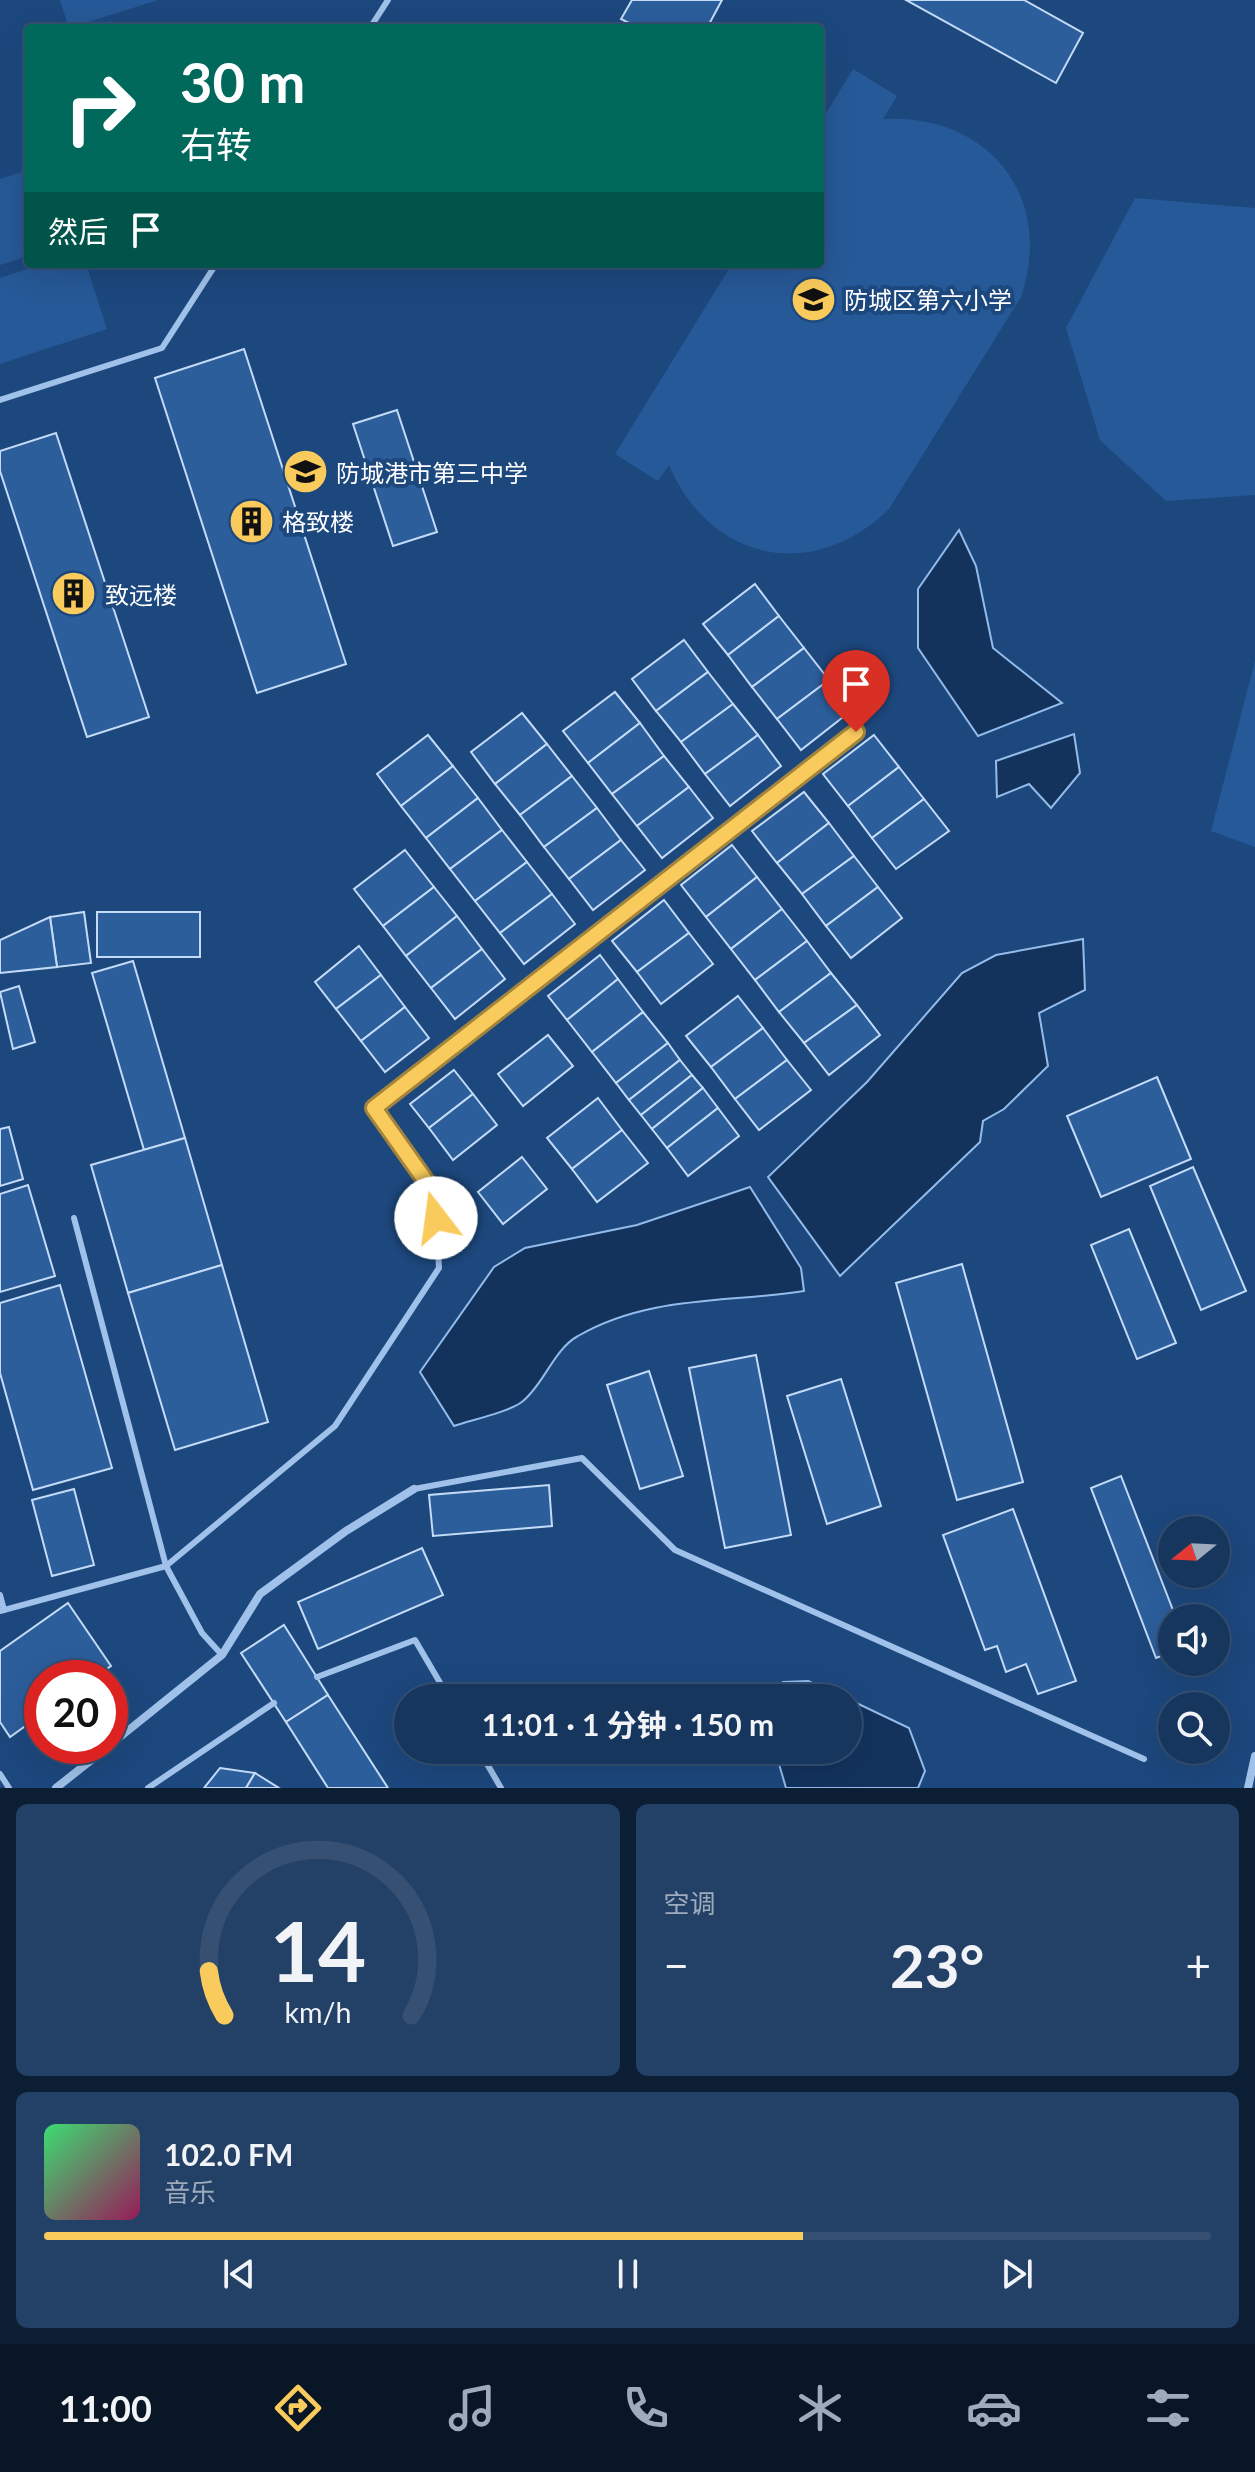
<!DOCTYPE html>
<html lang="zh">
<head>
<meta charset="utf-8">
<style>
	:root { --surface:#16365e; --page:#234167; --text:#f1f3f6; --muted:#9eabbc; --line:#355073; --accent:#f9cb5d }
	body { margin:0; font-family:Lato,"Noto Sans SC",sans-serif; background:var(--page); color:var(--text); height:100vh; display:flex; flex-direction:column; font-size:30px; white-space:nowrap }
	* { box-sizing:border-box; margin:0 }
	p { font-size:26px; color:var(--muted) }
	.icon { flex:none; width:44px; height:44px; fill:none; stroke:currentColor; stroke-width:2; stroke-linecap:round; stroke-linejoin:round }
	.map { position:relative; height:1788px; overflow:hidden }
	.sheet { display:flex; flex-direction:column; gap:16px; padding:16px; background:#0c1e34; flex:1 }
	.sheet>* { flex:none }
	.top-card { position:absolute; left:24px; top:24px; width:800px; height:244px; border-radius:8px; box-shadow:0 8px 32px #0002,0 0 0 2px var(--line); background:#00695c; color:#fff; overflow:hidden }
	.needle { width:52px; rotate:252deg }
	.controls { position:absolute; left:1158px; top:1516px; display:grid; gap:16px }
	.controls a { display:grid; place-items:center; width:72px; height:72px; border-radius:50%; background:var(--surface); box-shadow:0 8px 32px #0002,0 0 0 2px var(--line); font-size:40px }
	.speed { position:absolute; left:24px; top:1660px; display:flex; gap:16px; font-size:40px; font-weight:700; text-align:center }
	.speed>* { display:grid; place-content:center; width:104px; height:104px; border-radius:50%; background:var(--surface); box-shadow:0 8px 32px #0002,0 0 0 2px var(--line); line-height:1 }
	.speed .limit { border:12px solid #d22; background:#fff; color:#111 }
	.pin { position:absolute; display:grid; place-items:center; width:68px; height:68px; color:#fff; margin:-82px -34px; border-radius:50% 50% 50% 0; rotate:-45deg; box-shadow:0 0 8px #0007 }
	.pin .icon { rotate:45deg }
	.me { position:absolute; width:88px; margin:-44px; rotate:345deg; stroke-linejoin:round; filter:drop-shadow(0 0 6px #0008) }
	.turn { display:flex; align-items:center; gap:28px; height:168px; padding:0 24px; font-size:36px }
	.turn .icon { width:104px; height:104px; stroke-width:2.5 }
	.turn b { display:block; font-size:56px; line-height:68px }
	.then { display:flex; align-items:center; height:76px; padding:0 24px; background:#0003; gap:16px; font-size:30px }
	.big { font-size:60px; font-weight:700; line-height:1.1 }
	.sheet .widget { flex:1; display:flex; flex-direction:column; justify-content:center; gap:12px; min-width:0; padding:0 28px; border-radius:12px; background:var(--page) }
	.sheet .dial { align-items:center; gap:0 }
	.dial svg { height:208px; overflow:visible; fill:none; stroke:var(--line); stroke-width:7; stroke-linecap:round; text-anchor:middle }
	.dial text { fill:var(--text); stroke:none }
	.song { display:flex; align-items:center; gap:24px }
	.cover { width:96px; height:96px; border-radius:12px; background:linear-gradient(135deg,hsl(140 70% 55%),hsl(330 70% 35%)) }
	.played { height:8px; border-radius:4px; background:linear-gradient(90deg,var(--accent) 65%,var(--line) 65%) }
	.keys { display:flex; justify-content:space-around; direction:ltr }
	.heat { display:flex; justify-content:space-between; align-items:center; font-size:44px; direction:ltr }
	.sheet .tiles { flex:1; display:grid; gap:16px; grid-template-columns:1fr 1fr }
	.widget:last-child { grid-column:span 2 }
	.trip { position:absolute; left:394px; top:1684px; width:468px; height:80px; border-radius:40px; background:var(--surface); box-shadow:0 8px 32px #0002,0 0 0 2px var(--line); font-weight:700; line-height:80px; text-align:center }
	.menu { display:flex; height:128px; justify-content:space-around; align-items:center; background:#091626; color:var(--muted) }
	.menu .icon { width:56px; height:56px }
	.menu .active { color:var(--accent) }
	.menu b { font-size:36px; color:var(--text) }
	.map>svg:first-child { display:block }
	.green { fill:#265997 }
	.water { fill:#13335d; stroke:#93bcea; stroke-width:2 }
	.building { fill:#2c5e9c; stroke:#c4dbf7; stroke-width:2 }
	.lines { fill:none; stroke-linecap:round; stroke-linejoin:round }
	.lane { stroke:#a0c1e9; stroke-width:6 }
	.street { stroke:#a0c1e9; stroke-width:8 }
	.route-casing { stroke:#a2843c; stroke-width:20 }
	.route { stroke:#f9cb5d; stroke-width:14 }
	.labels { text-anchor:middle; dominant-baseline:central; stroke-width:8; stroke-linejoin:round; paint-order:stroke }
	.poi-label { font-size:24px; fill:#fff; stroke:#1d487e; text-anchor:start }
</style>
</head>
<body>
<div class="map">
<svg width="1255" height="1788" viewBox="0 0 1255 1788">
	<rect width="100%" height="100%" fill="#1d487e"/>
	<!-- green -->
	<g class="green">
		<path d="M60,0H158L69,28Z"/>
		<path d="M853,69L897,96L883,119C988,113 1055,196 1021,297L889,509C814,583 710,562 669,465L658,481L615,454L732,264H820V123Z"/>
		<path d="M28,170V256L0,265V179Z"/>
		<path d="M1135,198L1255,208V495L1166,501L1100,440L1066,328Z"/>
		<path d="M43,264H86L107,329L0,364V278Z"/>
		<path d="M1255,661V847L1211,831Z"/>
	</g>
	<!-- water -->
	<g class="water">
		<path d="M959,530L976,566L993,648L1062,703L978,736L918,648V589Z"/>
		<path d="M1074,734L1080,773L1051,808L1029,784L997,797L996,761Z"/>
		<path d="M1083,939L1085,990L1039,1013L1048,1066L1004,1109L983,1121L980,1142L840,1276L768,1177L867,1082L962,973L996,955Z"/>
		<path d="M750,1187L801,1268L804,1291C727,1303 649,1295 578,1336C554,1349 544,1384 523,1401C510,1412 471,1420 454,1426L420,1372L494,1267L525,1248L637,1225Z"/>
		<path d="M808,1681L845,1698H776L783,1682Z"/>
		<path d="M848,1699L909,1728L925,1771L918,1788H786L775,1750H848Z"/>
	</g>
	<!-- building -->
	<g class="building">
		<path d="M632,0H722L707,28H631L633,25L621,19Z"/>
		<path d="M906,0H1024L1083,33L1056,83Z"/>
		<path d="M244,349L346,664L257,693L155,378Z"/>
		<path d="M397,410L437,532L393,546L353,424Z"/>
		<path d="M56,433L149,717L87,737L0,471V451Z"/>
		<path d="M755,584L779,616L728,655L703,624Z"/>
		<path d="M779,616L804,648L752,687L728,655Z"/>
		<path d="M684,640L708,672L656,711L632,679Z"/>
		<path d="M804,648L829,680L777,719L752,687Z"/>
		<path d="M708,672L733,704L681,742L656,711Z"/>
		<path d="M829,680L852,710L801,750L777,719Z"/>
		<path d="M615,692L640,723L588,763L563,731Z"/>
		<path d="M733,704L758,735L705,774L681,742Z"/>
		<path d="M522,713L547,744L495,784L471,752Z"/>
		<path d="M640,723L664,756L612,794L588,763Z"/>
		<path d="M428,735L453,766L401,806L377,774Z"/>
		<path d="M758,735L781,766L730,806L705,774Z"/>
		<path d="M874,735L899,767L848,806L823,774Z"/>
		<path d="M547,744L572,776L520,815L495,784Z"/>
		<path d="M664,756L689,787L637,826L612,794Z"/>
		<path d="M453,766L478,798L426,838L401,806Z"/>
		<path d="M899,767L924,799L872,838L848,806Z"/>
		<path d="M572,776L597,808L544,847L520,815Z"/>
		<path d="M689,787L713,818L662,858L637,826Z"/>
		<path d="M804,792L829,823L777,863L752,831Z"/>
		<path d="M478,798L502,830L450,869L426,838Z"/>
		<path d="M924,799L949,831L896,869L872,838Z"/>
		<path d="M597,808L621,840L569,879L544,847Z"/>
		<path d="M829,823L854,856L802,894L777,863Z"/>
		<path d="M502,830L527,862L475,901L450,869Z"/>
		<path d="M621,840L645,870L593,910L569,879Z"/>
		<path d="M732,845L757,877L706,917L681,885Z"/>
		<path d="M405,850L434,887L383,926L354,889Z"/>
		<path d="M854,856L878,887L826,926L802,894Z"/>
		<path d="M527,862L552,894L500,933L475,901Z"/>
		<path d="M757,877L782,909L731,949L706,917Z"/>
		<path d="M434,887L457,916L406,956L383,926Z"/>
		<path d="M878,887L902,918L851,958L826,926Z"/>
		<path d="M552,894L575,924L524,964L500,933Z"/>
		<path d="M664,900L689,933L637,972L612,941Z"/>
		<path d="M782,909L807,941L755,980L731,949Z"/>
		<path d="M84,912L91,963L57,967L50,917Z"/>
		<rect x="97" y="912" width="103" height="45"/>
		<path d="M457,916L482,949L431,988L406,956Z"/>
		<path d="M50,917L57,967L0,973V940Z"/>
		<path d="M689,933L713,964L661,1004L637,972Z"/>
		<path d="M807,941L831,973L779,1012L755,980Z"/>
		<path d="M359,946L381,975L336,1009L315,982Z"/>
		<path d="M482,949L505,979L455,1019L431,988Z"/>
		<path d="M600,955L618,979L567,1020L548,996Z"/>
		<path d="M133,961L185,1138L144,1150L92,973Z"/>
		<path d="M831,973L857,1005L804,1043L779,1012Z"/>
		<path d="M381,975L405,1007L361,1041L336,1009Z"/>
		<path d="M618,979L643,1012L592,1052L567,1020Z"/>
		<path d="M19,986L35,1042L13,1049L0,992Z"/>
		<path d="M738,996L763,1028L711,1067L686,1036Z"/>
		<path d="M857,1005L880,1035L829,1075L804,1043Z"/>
		<path d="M405,1007L429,1038L385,1072L361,1041Z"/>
		<path d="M643,1012L668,1043L616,1083L592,1052Z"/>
		<path d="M763,1028L787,1060L735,1099L711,1067Z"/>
		<path d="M548,1035L573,1066L523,1106L498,1074Z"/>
		<path d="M668,1043L680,1060L629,1100L616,1083Z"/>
		<path d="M680,1060L692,1075L641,1115L629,1100Z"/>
		<path d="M787,1060L811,1090L759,1130L735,1099Z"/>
		<path d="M454,1070L473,1094L429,1128L410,1104Z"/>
		<path d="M692,1075L703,1088L652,1129L641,1115Z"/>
		<path d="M1157,1077L1191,1159L1101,1197L1067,1116Z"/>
		<path d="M703,1088L718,1108L667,1148L652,1129Z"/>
		<path d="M473,1094L497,1125L453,1160L429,1128Z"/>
		<path d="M598,1098L622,1130L572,1169L547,1138Z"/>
		<path d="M718,1108L739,1136L688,1176L667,1148Z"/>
		<path d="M9,1127L23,1179L0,1186V1129Z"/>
		<path d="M622,1130L648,1163L597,1202L572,1169Z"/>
		<path d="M185,1138L222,1265L128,1293L91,1165Z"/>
		<path d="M522,1157L547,1189L503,1224L478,1192Z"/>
		<path d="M1193,1167L1246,1291L1201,1310L1150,1186Z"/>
		<path d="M28,1185L55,1276L0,1292V1194Z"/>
		<path d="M1129,1229L1176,1343L1137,1359L1091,1245Z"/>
		<path d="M962,1264L1023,1482L957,1500L896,1283Z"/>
		<path d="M222,1265L268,1422L175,1450L128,1293Z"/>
		<path d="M60,1285L112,1468L33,1490L0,1373V1303Z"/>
		<path d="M756,1355L791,1535L725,1548L689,1368Z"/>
		<path d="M649,1371L683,1476L640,1489L607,1385Z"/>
		<path d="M841,1379L881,1506L827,1524L787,1396Z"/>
		<path d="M1121,1476L1176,1618H1172V1652L1156,1658L1091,1488Z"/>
		<path d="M549,1485L552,1526L433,1536L429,1495Z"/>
		<path d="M74,1489L94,1565L52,1576L32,1500Z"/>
		<path d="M1013,1509L1076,1681L1038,1694L1026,1664L1006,1672L997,1646L985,1650L943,1535Z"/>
		<path d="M422,1548L443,1595L318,1649L298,1602Z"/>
		<path d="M68,1603L111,1666L94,1678H42V1714L10,1737L0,1722V1651Z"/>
		<path d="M284,1625L328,1695L286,1722L241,1653Z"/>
		<path d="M328,1695L388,1788H328L286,1722Z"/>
		<path d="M220,1768L255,1773L246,1788H204Z"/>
		<path d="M255,1773L279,1788H246Z"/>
	</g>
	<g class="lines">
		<!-- lane -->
		<g class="lane">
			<path d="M370,28L388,0"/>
			<path d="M0,400L162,348L216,264"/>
			<path d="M74,1218L166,1566L202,1633L222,1655"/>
			<path d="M414,1489L582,1458L675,1550L1144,1759"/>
			<path d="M0,1595L4,1610"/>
			<path d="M0,1611L166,1566L335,1426L439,1268L435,1194L374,1108L856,732"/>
			<path d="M317,1677L415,1640L449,1698"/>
			<path d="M479,1750L501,1788"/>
			<path d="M0,1774L9,1788"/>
			<path d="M148,1788L274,1703"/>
		</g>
		<!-- street -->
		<g class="street">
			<path d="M110,1745L222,1655L260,1594L346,1531L414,1489"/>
			<path d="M56,1788L109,1746"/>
			<path d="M1248,1788L1255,1756"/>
		</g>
	</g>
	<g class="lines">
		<defs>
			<path id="route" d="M436,1218L435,1194L374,1108L856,732"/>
		</defs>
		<!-- route casing -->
		<use href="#route" class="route-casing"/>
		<!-- route -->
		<use href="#route" class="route"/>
	</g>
	<!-- icons -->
	<defs>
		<symbol id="school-disc" viewBox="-11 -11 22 22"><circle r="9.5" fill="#f9cb5d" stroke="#1d487e"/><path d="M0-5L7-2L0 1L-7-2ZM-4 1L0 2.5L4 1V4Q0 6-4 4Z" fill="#111"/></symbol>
		<symbol id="building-disc" viewBox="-11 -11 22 22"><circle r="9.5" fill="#f9cb5d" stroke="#1d487e"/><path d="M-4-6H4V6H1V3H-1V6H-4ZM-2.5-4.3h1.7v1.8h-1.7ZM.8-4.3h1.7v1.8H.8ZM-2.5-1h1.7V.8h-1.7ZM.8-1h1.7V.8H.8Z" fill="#111"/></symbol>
	</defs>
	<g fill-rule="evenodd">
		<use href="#school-disc" x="788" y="274" width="51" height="51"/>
		<use href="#school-disc" x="280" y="446" width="51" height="51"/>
		<use href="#building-disc" x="226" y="496" width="51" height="51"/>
		<use href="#building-disc" x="48" y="568" width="51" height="51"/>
	</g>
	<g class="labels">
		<!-- poi labels -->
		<g class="poi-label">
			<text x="844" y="299">防城区第六小学</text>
			<text x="336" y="472">防城港市第三中学</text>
			<text x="282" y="521">格致楼</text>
			<text x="105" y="594">致远楼</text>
		</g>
	</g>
</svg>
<div class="controls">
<a><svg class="needle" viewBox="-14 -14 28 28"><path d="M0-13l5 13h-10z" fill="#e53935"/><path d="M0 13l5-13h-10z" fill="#9eabbc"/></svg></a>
<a><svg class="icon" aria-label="sound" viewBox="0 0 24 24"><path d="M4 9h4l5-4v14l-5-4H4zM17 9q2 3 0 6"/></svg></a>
<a><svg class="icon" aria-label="search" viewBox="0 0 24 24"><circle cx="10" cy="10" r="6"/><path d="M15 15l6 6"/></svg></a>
</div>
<div class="speed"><div class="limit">20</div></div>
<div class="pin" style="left:856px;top:732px;background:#d93025"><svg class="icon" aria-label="arrive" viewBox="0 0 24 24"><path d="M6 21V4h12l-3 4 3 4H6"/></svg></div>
<svg class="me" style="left:436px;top:1218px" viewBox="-20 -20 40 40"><circle r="19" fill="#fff"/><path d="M0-13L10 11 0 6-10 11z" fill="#f9cb5d"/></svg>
<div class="trip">11:01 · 1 分钟 · 150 m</div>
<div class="top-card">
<div class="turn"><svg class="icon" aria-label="right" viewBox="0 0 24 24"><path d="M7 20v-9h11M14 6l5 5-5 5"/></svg><div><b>30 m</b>右转</div></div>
<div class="then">然后<svg class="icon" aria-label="arrive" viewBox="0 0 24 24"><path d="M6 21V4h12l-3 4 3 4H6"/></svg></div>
</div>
</div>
<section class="sheet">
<div class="tiles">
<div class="widget dial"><svg viewBox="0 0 100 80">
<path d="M14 69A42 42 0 1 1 86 69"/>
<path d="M14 69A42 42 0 0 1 8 52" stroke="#f9cb5d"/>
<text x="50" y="56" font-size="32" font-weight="700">14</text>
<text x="50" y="72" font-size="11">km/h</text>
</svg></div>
<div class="widget"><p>空调</p>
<div class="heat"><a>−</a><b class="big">23°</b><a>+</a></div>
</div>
<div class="widget">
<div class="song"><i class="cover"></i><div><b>102.0 FM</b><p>音乐</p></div></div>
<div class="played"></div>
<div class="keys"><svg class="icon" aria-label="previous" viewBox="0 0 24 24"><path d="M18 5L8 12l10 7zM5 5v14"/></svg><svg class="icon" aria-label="pause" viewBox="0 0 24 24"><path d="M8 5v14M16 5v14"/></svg><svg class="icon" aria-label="next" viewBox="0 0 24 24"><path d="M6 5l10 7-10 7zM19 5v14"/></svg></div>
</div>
</div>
</section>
<nav class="menu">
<b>11:00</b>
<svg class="icon active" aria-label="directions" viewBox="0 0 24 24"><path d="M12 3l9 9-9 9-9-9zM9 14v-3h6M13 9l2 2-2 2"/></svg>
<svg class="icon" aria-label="music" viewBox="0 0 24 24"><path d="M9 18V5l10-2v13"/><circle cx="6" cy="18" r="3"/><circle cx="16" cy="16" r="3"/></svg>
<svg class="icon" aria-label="phone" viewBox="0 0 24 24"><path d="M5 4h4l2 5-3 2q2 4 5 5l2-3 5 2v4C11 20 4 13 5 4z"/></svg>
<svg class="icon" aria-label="climate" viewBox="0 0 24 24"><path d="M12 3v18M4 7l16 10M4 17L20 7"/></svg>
<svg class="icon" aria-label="car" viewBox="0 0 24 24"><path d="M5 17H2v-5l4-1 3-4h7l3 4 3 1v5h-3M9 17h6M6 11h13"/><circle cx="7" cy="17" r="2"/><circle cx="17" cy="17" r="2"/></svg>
<svg class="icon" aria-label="filters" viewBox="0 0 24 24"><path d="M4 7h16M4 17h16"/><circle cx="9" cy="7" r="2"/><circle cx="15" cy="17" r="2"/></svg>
</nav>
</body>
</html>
